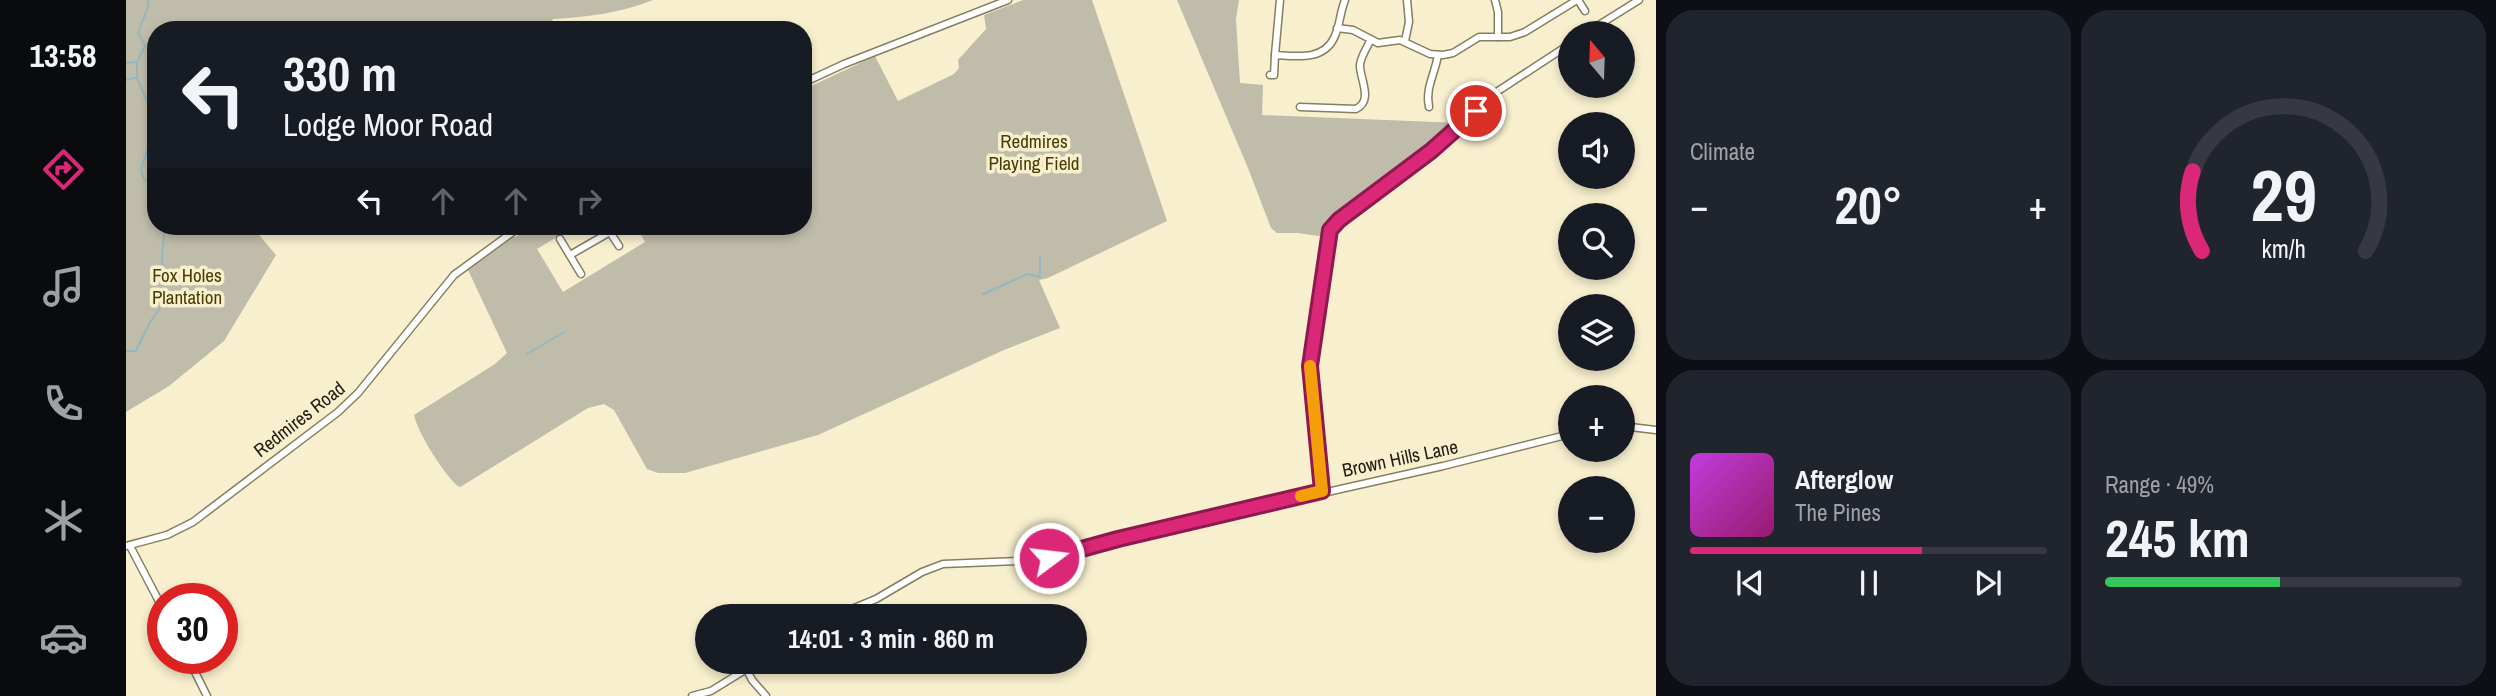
<!DOCTYPE html>
<html lang="en">
<head>
<meta charset="utf-8">
<style>
	:root { --surface:#171b24; --page:#20242c; --text:#f1f3f6; --muted:#9ea1a6; --line:#363941; --accent:#db2777 }
	body { margin:0; font-family:"Archivo Narrow",sans-serif; background:var(--page); color:var(--text); height:100vh; display:flex; flex-direction:column; font-size:26px; white-space:nowrap }
	* { box-sizing:border-box; margin:0 }
	p { font-size:23px; color:var(--muted) }
	.icon { flex:none; width:38px; height:38px; fill:none; stroke:currentColor; stroke-width:2; stroke-linecap:round; stroke-linejoin:round }
	.map { position:relative; flex:1; overflow:hidden }
	.panel { display:flex; flex-direction:column; gap:10px; padding:10px; background:#0d0f14; width:840px }
	.panel>* { flex:none }
	.hud { position:absolute; left:21px; top:21px; width:665px; height:214px; border-radius:28px; box-shadow:0 4px 10px #0003; background:#171b24; color:var(--text); overflow:hidden }
	.needle { width:46px; rotate:341deg }
	.fabs { position:absolute; left:1432px; top:21px; display:grid; gap:14px }
	.fabs a { display:grid; place-items:center; width:77px; height:77px; border-radius:50%; background:var(--surface); box-shadow:0 4px 10px #0003; font-size:35px }
	.speed { position:absolute; left:21px; top:583px; display:flex; gap:14px; font-size:35px; font-weight:700; text-align:center }
	.speed>* { display:grid; place-content:center; width:91px; height:91px; border-radius:50%; background:var(--surface); box-shadow:0 4px 10px #0003; line-height:1 }
	.speed .limit { border:10px solid #d22; background:#fff; color:#111 }
	.pin { position:absolute; display:grid; place-items:center; width:60px; height:60px; color:#fff; margin:-30px; border:4px solid #fff; border-radius:50%; box-shadow:0 2px 7px #0007 }
	.me { position:absolute; width:77px; margin:-38px; rotate:75deg; stroke-linejoin:round; filter:drop-shadow(0 0 5px #0008) }
	.turn { display:flex; align-items:center; gap:24px; height:147px; padding:0 21px; font-size:32px }
	.turn .icon { width:91px; height:91px; stroke-width:2.5 }
	.turn b { display:block; font-size:49px; line-height:60px }
	.lanes { display:flex; align-items:center; height:66px; padding:0 21px; background:#0003; justify-content:center; gap:35px; direction:ltr }
	.lanes .off { opacity:.35 }
	.big { font-size:52px; font-weight:800; line-height:1.1 }
	.panel .card { flex:1; display:flex; flex-direction:column; justify-content:center; gap:10px; min-width:0; padding:0 24px; border-radius:28px; background:var(--page) }
	.panel .dial { align-items:center; gap:0 }
	.dial svg { height:182px; overflow:visible; fill:none; stroke:var(--line); stroke-width:7; stroke-linecap:round; text-anchor:middle }
	.dial text { fill:var(--text); stroke:none }
	.song { display:flex; align-items:center; gap:21px }
	.cover { width:84px; height:84px; border-radius:10px; background:linear-gradient(135deg,hsl(290 70% 55%),hsl(320 70% 35%)) }
	.played { height:7px; border-radius:4px; background:linear-gradient(90deg,var(--accent) 65%,var(--line) 65%) }
	.keys { display:flex; justify-content:space-around; direction:ltr }
	.heat { display:flex; justify-content:space-between; align-items:center; font-size:38px; direction:ltr }
	.charge { height:10px; border-radius:5px; background:linear-gradient(90deg,#34c759 49%,var(--line) 0) }
	.panel .tiles { flex:1; display:grid; gap:10px; grid-template-columns:repeat(2,1fr) }
	.trip { position:absolute; left:569px; top:604px; width:392px; height:70px; border-radius:35px; background:var(--surface); box-shadow:0 4px 10px #0003; font-weight:800; line-height:70px; text-align:center }
	main { display:flex; flex:1; min-height:0 }
	.tabs { display:flex; flex-direction:column; width:126px; justify-content:space-around; align-items:center; background:#090b0e; color:var(--muted) }
	.tabs .icon { width:49px; height:49px }
	.tabs .selected { color:var(--accent) }
	.tabs b { font-size:32px; color:var(--text) }
	.map>svg:first-child { display:block }
	.green { fill:#c0bcaa }
	.lines { fill:none; stroke-linecap:round; stroke-linejoin:round }
	.stream { stroke:#93b7c0; stroke-width:2 }
	.minor-casing { stroke:#867e5f; stroke-width:9 }
	.minor { stroke:#fff; stroke-width:6 }
	.route-casing { stroke:#8e194d; stroke-width:18 }
	.route { stroke:#db2777; stroke-width:12 }
	.slow { stroke:#f59e0b; stroke-width:12 }
	.labels { text-anchor:middle; dominant-baseline:central; stroke-width:7; stroke-linejoin:round; paint-order:stroke }
	.park-label { font-size:19px; fill:#493c03; stroke:#f8efce }
	.street-label { font-size:19px; fill:#211d11; stroke:#f8efce }
</style>
</head>
<body>
<main>
<nav class="tabs">
<b>13:58</b>
<svg class="icon selected" aria-label="directions" viewBox="0 0 24 24"><path d="M12 3l9 9-9 9-9-9zM9 14v-3h6M13 9l2 2-2 2"/></svg>
<svg class="icon" aria-label="music" viewBox="0 0 24 24"><path d="M9 18V5l10-2v13"/><circle cx="6" cy="18" r="3"/><circle cx="16" cy="16" r="3"/></svg>
<svg class="icon" aria-label="phone" viewBox="0 0 24 24"><path d="M5 4h4l2 5-3 2q2 4 5 5l2-3 5 2v4C11 20 4 13 5 4z"/></svg>
<svg class="icon" aria-label="climate" viewBox="0 0 24 24"><path d="M12 3v18M4 7l16 10M4 17L20 7"/></svg>
<svg class="icon" aria-label="car" viewBox="0 0 24 24"><path d="M5 17H2v-5l4-1 3-4h7l3 4 3 1v5h-3M9 17h6M6 11h13"/><circle cx="7" cy="17" r="2"/><circle cx="17" cy="17" r="2"/></svg>
</nav>
<div class="map">
<svg width="1530" height="696" viewBox="0 0 1530 696">
	<rect width="100%" height="100%" fill="#f8efce"/>
	<!-- green -->
	<g class="green">
		<path d="M0,0H527C494,13 462,17 427,19L422,30H30V226H130L128,229L150,255L98,341L43,386L0,412Z"/>
		<path d="M897,0H966L1041,221L922,278L913,280L934,328L878,350L692,435L559,473H532L521,469L488,410L478,404L462,408L336,486L333,487C318,475 292,433 288,415L369,364L381,353L342,270L385,238L392,236L393,233L404,226H449L411,249L437,292L519,242L510,226H677V90L749,56L772,101L828,74L833,68L832,60L860,29L858,15Z"/>
		<path d="M1051,0H1113L1110,19L1114,83L1137,85L1136,115L1333,123L1203,223L1199,237L1172,233H1151L1145,228L1122,168Z"/>
	</g>
	<g class="lines">
		<!-- stream -->
		<g class="stream">
			<path d="M22,0V7L12,33L19,46L11,62V78L24,108L25,126V139L15,169L17,177L28,189L30,215"/>
			<path d="M0,63L9,62"/>
			<path d="M0,80L9,78"/>
			<path d="M857,294L902,274L914,277V257"/>
			<path d="M0,351H10L24,322L33,310L36,301L38,291L36,257L39,226"/>
			<path d="M401,354L438,332"/>
		</g>
		<defs>
			<g id="minor">
				<path d="M1154,0L1149,55C1170,56 1197,61 1208,38C1214,26 1214,12 1219,0"/>
				<path d="M1369,0L1372,12V37"/>
				<path d="M1452,0L1459,11"/>
				<path d="M1211,28L1227,30L1252,43L1274,40L1304,54L1317,55L1327,53L1353,37H1384L1399,32L1451,0"/>
				<path d="M1460,33L1513,0"/>
				<path d="M1279,41L1283,22L1281,0"/>
				<path d="M1144,75H1148L1149,55"/>
				<path d="M677,83L718,64L882,0"/>
				<path d="M1174,107L1230,109C1247,101 1235,81 1234,67C1233,59 1241,48 1244,41"/>
				<path d="M1303,107C1299,88 1309,74 1312,55"/>
				<path d="M480,226L493,246"/>
				<path d="M434,239L455,274"/>
				<path d="M444,255L484,232"/>
				<path d="M1496,426L1530,430"/>
				<path d="M1196,491L1184,360L1205,229L1215,218L1305,151L1369,93L1444,44"/>
				<path d="M0,546L41,535L67,522L212,412L232,393L328,275L395,226"/>
				<path d="M4,546L37,609"/>
				<path d="M709,616L750,599L796,572L817,564L915,560L992,539L1317,466L1444,434"/>
				<path d="M62,658L81,696"/>
				<path d="M621,670L626,680L640,696"/>
				<path d="M566,696L585,691L632,662"/>
			</g>
		</defs>
		<!-- minor casing -->
		<use href="#minor" class="minor-casing"/>
		<!-- minor -->
		<use href="#minor" class="minor"/>
	</g>
	<g class="lines">
		<defs>
			<path id="route" d="M923,558L992,539L1196,491L1184,366L1204,230L1213,220L1305,151L1350,111"/>
		</defs>
		<!-- route casing -->
		<use href="#route" class="route-casing"/>
		<!-- route -->
		<use href="#route" class="route"/>
		<!-- slow -->
		<path class="slow" d="M1175,496L1196,491L1184,366"/>
	</g>
	<g class="labels">
		<!-- park labels -->
		<g class="park-label">
			<text x="908" y="141">Redmires<tspan x="908" dy="22">Playing Field</tspan></text>
			<text x="61" y="275">Fox Holes<tspan x="61" dy="22">Plantation</tspan></text>
		</g>
		<!-- street labels -->
		<g class="street-label">
			<text transform="translate(173 419) rotate(-38)">Redmires Road</text>
			<text transform="translate(1274 458) rotate(-12)">Brown Hills Lane</text>
		</g>
	</g>
</svg>
<div class="fabs">
<a><svg class="needle" viewBox="-14 -14 28 28"><path d="M0-13l5 13h-10z" fill="#e53935"/><path d="M0 13l5-13h-10z" fill="#9ea1a6"/></svg></a>
<a><svg class="icon" aria-label="sound" viewBox="0 0 24 24"><path d="M4 9h4l5-4v14l-5-4H4zM17 9q2 3 0 6"/></svg></a>
<a><svg class="icon" aria-label="search" viewBox="0 0 24 24"><circle cx="10" cy="10" r="6"/><path d="M15 15l6 6"/></svg></a>
<a><svg class="icon" aria-label="layers" viewBox="0 0 24 24"><path d="M12 4l9 5-9 5-9-5zM3 14l9 5 9-5"/></svg></a>
<a>+</a>
<a>−</a>
</div>
<div class="speed"><div class="limit">30</div></div>
<div class="pin" style="left:1350px;top:111px;background:#d93025"><svg class="icon" aria-label="arrive" viewBox="0 0 24 24"><path d="M6 21V4h12l-3 4 3 4H6"/></svg></div>
<svg class="me" style="left:923px;top:558px" viewBox="-20 -20 40 40"><circle r="17" fill="#db2777" stroke="#fff" stroke-width="3"/><path d="M0-11L8 9 0 5-8 9z" fill="#fff"/></svg>
<div class="trip">14:01 · 3 min · 860 m</div>
<div class="hud">
<div class="turn"><svg class="icon" aria-label="left" viewBox="0 0 24 24"><path d="M17 20v-9H6M10 6l-5 5 5 5"/></svg><div><b>330 m</b>Lodge Moor Road</div></div>
<div class="lanes"><svg class="icon" aria-label="left" viewBox="0 0 24 24"><path d="M17 20v-9H6M10 6l-5 5 5 5"/></svg><svg class="icon off" aria-label="ahead" viewBox="0 0 24 24"><path d="M12 20V5M6 11l6-6 6 6"/></svg><svg class="icon off" aria-label="ahead" viewBox="0 0 24 24"><path d="M12 20V5M6 11l6-6 6 6"/></svg><svg class="icon off" aria-label="right" viewBox="0 0 24 24"><path d="M7 20v-9h11M14 6l5 5-5 5"/></svg></div>
</div>
</div>
<section class="panel">
<div class="tiles">
<div class="card"><p>Climate</p>
<div class="heat"><a>−</a><b class="big">20°</b><a>+</a></div>
</div>
<div class="card dial"><svg viewBox="0 0 100 80">
<path d="M14 69A42 42 0 1 1 86 69"/>
<path d="M14 69A42 42 0 0 1 10 34" stroke="#db2777"/>
<text x="50" y="56" font-size="32" font-weight="700">29</text>
<text x="50" y="72" font-size="11">km/h</text>
</svg></div>
<div class="card">
<div class="song"><i class="cover"></i><div><b>Afterglow</b><p>The Pines</p></div></div>
<div class="played"></div>
<div class="keys"><svg class="icon" aria-label="previous" viewBox="0 0 24 24"><path d="M18 5L8 12l10 7zM5 5v14"/></svg><svg class="icon" aria-label="pause" viewBox="0 0 24 24"><path d="M8 5v14M16 5v14"/></svg><svg class="icon" aria-label="next" viewBox="0 0 24 24"><path d="M6 5l10 7-10 7zM19 5v14"/></svg></div>
</div>
<div class="card"><p>Range · 49%</p><b class="big">245 km</b><div class="charge"></div></div>
</div>
</section>
</main>
</body>
</html>
